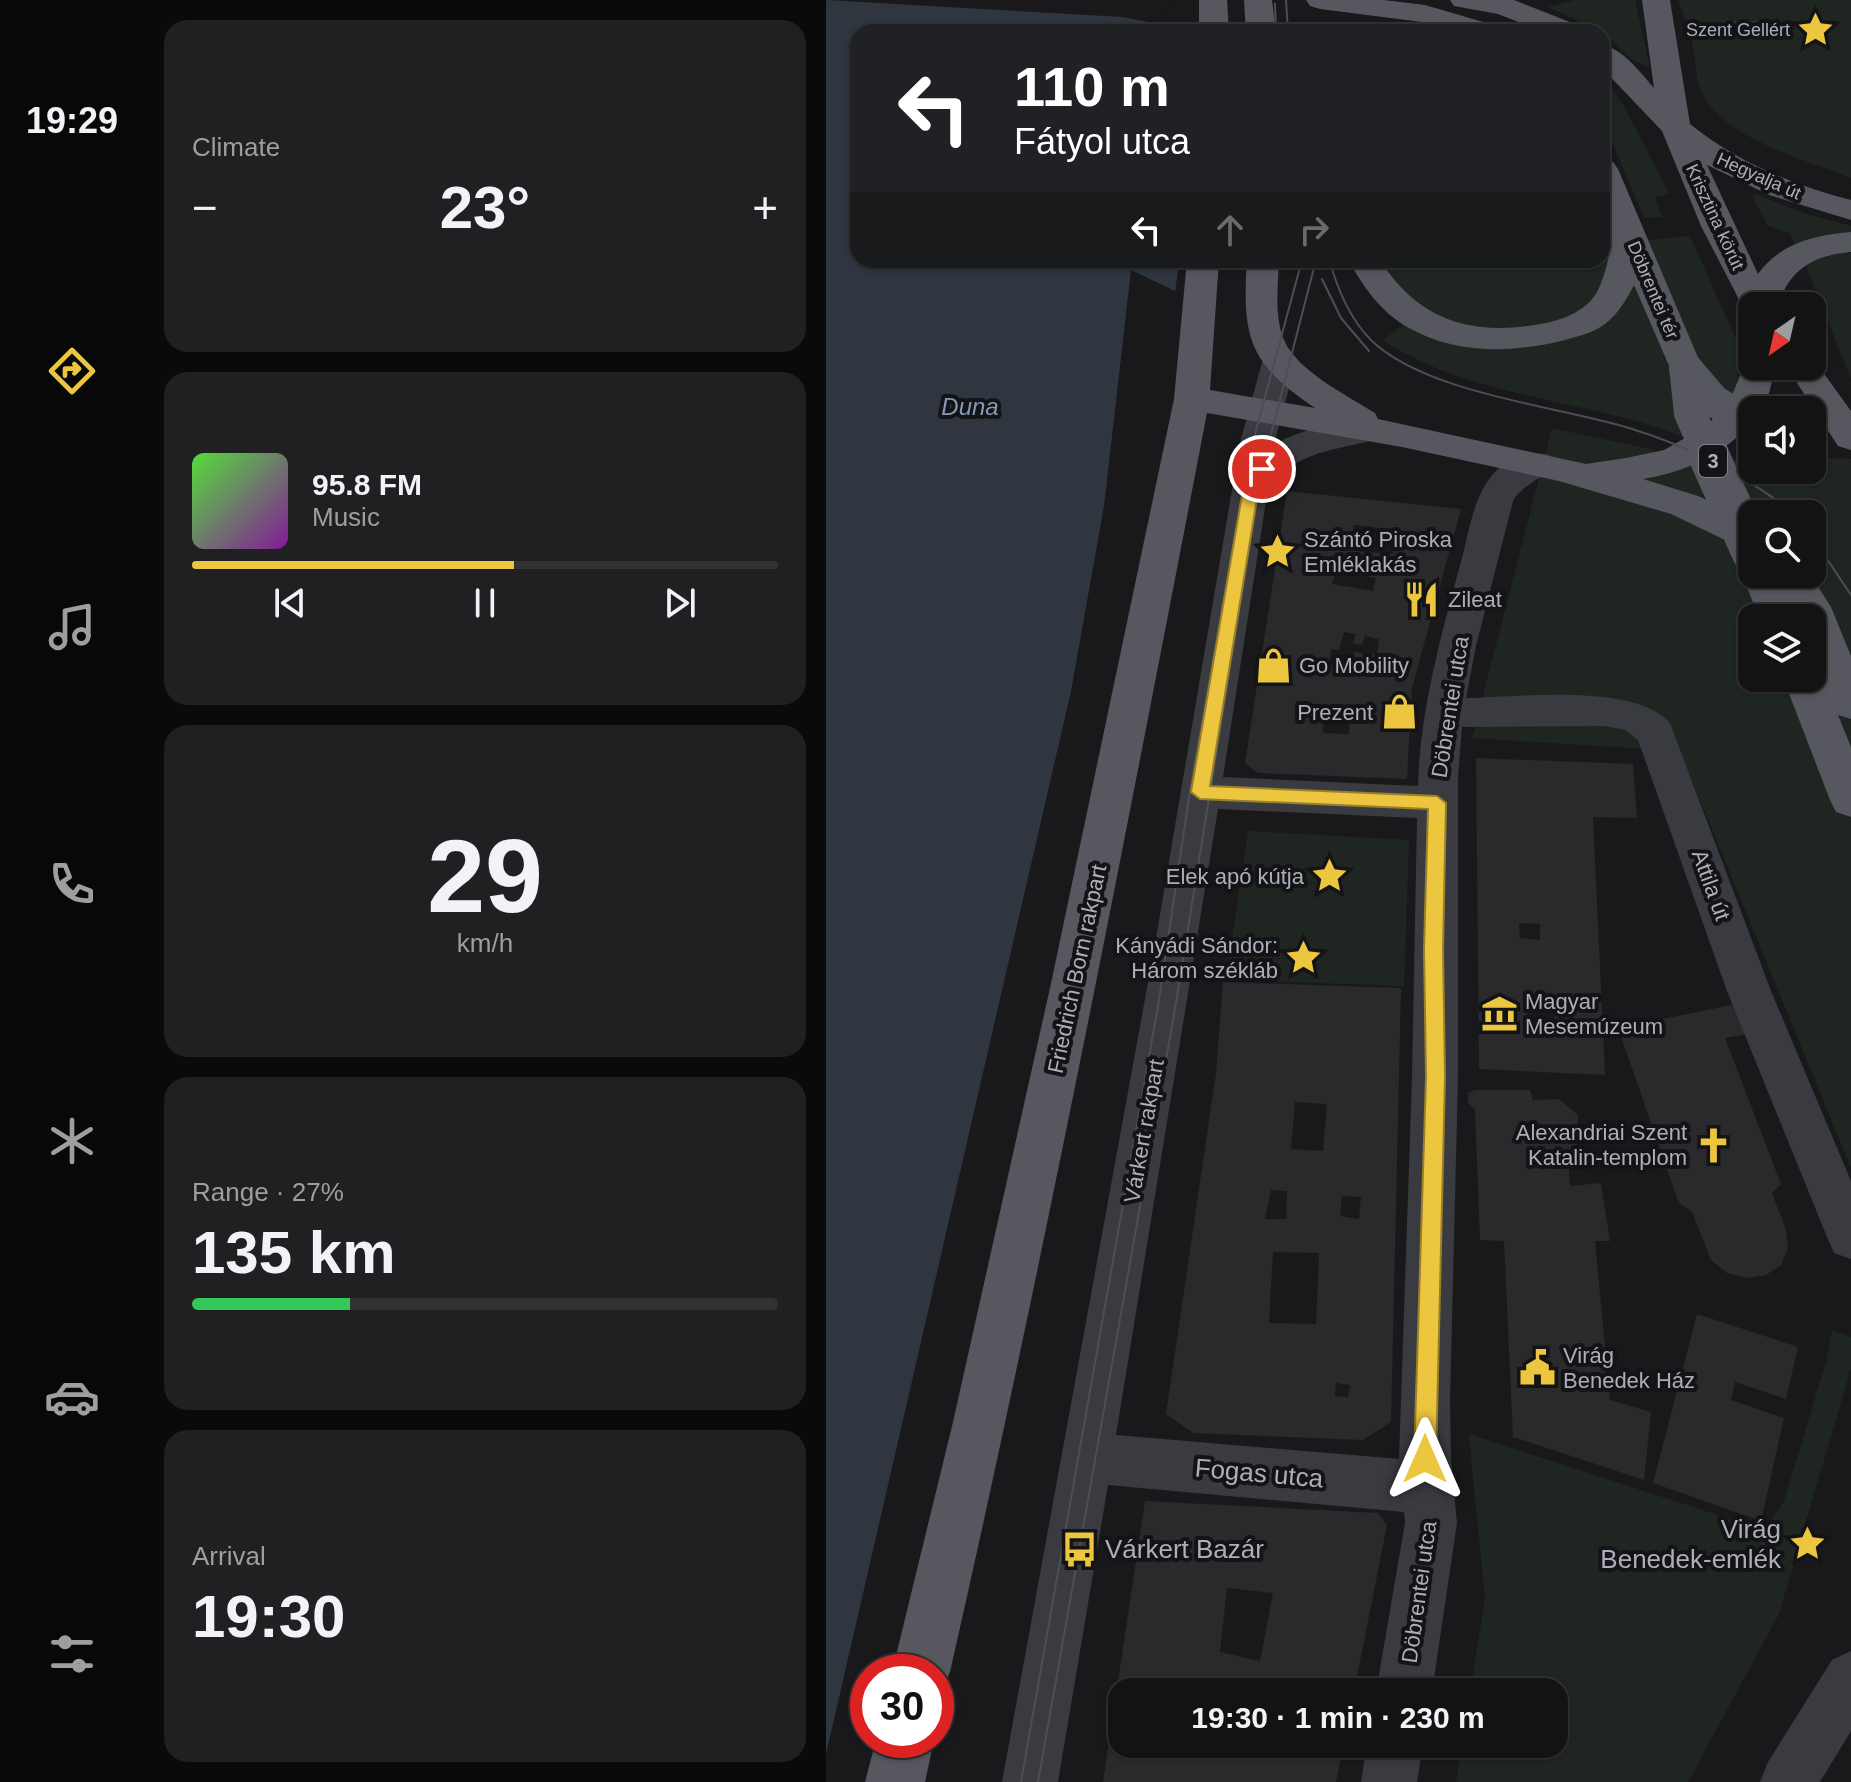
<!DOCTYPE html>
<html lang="en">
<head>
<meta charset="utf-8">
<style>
	:root { --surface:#131314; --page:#202022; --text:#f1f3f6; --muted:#9d9ea0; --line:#323234; --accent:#edc63f }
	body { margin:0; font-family:Arial,sans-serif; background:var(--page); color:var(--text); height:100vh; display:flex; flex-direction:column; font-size:30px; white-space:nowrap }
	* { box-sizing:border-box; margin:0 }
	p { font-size:26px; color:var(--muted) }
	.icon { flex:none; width:44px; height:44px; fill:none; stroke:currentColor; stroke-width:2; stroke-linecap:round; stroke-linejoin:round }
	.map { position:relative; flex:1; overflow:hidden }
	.details { display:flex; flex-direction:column; gap:20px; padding:20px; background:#0a0a0b; width:682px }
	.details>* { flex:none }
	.guide { position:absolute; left:24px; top:24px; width:760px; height:244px; border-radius:24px; box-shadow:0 2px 6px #0004,0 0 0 2px var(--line); background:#202124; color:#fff; overflow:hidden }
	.needle { width:52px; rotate:214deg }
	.buttons { position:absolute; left:912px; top:292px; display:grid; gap:16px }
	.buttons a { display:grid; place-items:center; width:88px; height:88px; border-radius:16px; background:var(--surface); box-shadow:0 2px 6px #0004,0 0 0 2px var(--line); font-size:40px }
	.speed { position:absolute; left:24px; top:1654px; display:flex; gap:16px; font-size:40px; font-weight:700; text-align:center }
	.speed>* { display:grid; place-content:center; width:104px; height:104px; border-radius:50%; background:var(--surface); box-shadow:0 2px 6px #0004,0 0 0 2px var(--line); line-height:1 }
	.speed .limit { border:12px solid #d22; background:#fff; color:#111 }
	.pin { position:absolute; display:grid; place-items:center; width:68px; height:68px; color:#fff; margin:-34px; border:4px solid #fff; border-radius:50%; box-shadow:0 2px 8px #0007 }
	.me { position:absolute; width:88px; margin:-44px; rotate:0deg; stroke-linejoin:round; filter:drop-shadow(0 0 6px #0008) }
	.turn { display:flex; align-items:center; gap:28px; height:168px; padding:0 32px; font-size:36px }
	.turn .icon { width:104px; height:104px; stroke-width:2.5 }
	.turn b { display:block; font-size:56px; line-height:68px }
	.lanes { display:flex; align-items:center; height:76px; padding:0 32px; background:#0003; justify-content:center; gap:40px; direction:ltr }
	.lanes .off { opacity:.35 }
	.big { font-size:60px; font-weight:600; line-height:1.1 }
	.details .card { flex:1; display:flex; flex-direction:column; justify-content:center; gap:12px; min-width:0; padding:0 28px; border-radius:24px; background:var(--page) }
	.details .dial { align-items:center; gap:0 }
	.dial b { font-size:104px; line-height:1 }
	.song { display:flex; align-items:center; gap:24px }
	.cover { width:96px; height:96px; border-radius:12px; background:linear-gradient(135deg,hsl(110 70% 55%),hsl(290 70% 35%)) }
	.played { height:8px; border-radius:4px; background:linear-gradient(90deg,var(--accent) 55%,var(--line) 55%) }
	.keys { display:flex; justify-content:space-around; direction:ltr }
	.heat { display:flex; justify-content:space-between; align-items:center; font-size:44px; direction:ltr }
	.charge { height:12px; border-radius:6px; background:linear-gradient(90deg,#34c759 27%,var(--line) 0) }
	.trip { position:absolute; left:282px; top:1678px; width:460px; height:80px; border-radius:24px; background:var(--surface); box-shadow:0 2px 6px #0004,0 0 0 2px var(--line); font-weight:600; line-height:80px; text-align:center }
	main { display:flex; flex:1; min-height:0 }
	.dock { display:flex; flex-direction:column; width:144px; justify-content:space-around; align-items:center; background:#080808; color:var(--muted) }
	.dock .icon { width:56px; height:56px }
	.dock .active { color:var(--accent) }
	.dock b { font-size:36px; color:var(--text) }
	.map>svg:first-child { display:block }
	.green { fill:#1f2621; fill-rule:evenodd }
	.water { fill:#2f363f }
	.pier { fill:#19191b }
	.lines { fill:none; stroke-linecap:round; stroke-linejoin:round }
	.stream { fill:#2f363f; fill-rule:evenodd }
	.building { fill:#2a292c; fill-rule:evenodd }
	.minor { fill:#3a3b40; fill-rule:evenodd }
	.major { fill:#56575f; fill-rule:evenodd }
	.tram { stroke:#4d4e55; stroke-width:2 }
	.major-bridge-far1 { stroke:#56575f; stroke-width:32 }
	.major-bridge { stroke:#56575f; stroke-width:41 }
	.route { fill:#edc63f; stroke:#9a8129; stroke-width:2 }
	.labels { text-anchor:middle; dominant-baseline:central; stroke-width:8; stroke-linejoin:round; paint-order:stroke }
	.far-poi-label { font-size:18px; fill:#acafbb; stroke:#141416; text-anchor:end }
	.far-street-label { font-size:18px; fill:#acafbb; stroke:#141416 }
	.shield { fill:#141416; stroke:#7e808a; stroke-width:2 }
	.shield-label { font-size:20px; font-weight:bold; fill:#acafbb }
	.poi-label { font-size:22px; fill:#acafbb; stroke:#141416; text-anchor:start }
	.street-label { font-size:22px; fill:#acafbb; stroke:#141416 }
	.water-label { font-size:24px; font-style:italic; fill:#8499b4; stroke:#141416 }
	.near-street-label { font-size:26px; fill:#acafbb; stroke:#141416 }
	.near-poi-label { font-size:26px; fill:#acafbb; stroke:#141416; text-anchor:end }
</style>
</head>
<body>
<main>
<nav class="dock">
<b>19:29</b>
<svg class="icon active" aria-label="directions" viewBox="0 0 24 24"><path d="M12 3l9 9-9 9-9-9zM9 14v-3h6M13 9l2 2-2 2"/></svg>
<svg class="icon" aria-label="music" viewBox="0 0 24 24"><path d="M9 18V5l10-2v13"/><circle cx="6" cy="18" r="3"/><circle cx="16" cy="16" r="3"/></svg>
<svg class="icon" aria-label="phone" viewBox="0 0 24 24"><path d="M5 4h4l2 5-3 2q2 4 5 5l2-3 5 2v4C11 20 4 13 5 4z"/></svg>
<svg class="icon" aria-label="climate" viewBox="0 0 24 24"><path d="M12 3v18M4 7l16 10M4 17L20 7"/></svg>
<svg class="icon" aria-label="car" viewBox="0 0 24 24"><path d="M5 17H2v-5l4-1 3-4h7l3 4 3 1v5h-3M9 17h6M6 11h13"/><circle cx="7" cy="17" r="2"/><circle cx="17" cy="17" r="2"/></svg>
<svg class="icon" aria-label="filters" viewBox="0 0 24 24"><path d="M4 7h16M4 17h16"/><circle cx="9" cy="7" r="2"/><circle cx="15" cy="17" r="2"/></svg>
</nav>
<section class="details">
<div class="card"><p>Climate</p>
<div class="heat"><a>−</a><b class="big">23°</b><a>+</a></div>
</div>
<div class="card">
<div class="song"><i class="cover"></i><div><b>95.8 FM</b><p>Music</p></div></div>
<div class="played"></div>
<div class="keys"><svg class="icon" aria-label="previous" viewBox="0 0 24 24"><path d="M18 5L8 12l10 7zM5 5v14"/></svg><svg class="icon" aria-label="pause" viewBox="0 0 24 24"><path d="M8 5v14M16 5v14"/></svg><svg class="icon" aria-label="next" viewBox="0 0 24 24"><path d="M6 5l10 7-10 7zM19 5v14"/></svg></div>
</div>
<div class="card dial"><b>29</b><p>km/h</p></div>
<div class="card"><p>Range · 27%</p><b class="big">135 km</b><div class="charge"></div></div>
<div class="card"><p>Arrival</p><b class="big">19:30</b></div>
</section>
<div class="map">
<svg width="1025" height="1782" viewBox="0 0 1025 1782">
	<rect width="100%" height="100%" fill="#19191b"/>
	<!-- green -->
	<g class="green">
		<path d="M749,0H809L823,64L821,67L807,60L776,32L722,7Z"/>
		<path d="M852,0H1025V178C978,159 904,141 877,95C869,80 870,63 867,47C864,31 858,15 852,0Z"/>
		<path d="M776,75L799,108L843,194L829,197L836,217L818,218L776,118Z"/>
		<path d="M929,194L978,213L1025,226V237L970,245L963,233L942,226L926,196Z"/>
		<path d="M864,236L912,344L911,395L859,437C763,399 642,398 557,340L599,309L576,290L554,260H776V239L778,244Z"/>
		<path d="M1008,252L1025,253V379L979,263Z"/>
		<path d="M726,428L828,450V456C859,465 898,473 926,451V470H986V458L1025,459V1168L854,751L646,738ZM926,514H986V574H926ZM926,618H986V678H926Z"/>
		<path d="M422,831L583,840L578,986L400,980Z"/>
		<path d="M1006,1330L1025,1337V1368L953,1614L862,1782H630L636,1744H728V1692H644L659,1599L643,1434L938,1530L958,1501L1000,1362Z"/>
	</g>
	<!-- water -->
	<path class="water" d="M0,0H339L335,32H32V260H344L353,265L349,291L305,270L278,506L245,691L0,1754Z"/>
	<!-- pier -->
	<path class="pier" d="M1,0H343L340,24H333L296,17Z"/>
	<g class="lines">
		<!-- stream -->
		<path class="stream" d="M896,21H931L935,23L931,25H899L895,23Z"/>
	</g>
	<!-- building -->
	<g class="building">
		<path d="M461,491L635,509L586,688L581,779L432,773L419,763ZM527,525L573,530L567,554L529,551ZM510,572L550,578L547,591L506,584ZM518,632L530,634L527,643L536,645L539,636L553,639L551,655L528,652L524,668L502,664L506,649L513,650ZM498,705H524L523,734L497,733Z"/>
		<path d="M650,758L807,764L811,818L767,817L779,1075L653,1069ZM693,923L714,924V940L694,938ZM701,1000L728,1001L729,1024H702Z"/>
		<path d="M397,982L575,988L565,1422L537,1440L367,1433L340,1414L390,1073ZM469,1102L501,1104L497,1151L465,1149ZM445,1190L461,1191L460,1219H439ZM516,1196L535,1197L533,1219L514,1216ZM447,1252L493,1253L490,1324L443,1323ZM510,1383L524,1385L522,1397L509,1396Z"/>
		<path d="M911,1004L923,1034L899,1038L955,1184L946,1193L960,1230L962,1248L955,1265L940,1275L921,1278L901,1273L885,1260L866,1212L853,1203L792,1028Z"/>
		<path d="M649,1090H704L707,1100L733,1099L752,1115L750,1163L742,1161L744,1186L775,1183L784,1241H769L784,1400L825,1412L818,1480L687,1437L678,1241L654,1240L649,1109L642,1103V1093Z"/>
		<path d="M871,1314L972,1347L960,1399L909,1382L905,1400L958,1418L935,1521L827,1483Z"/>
		<path d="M319,1501L552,1513L561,1525L528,1692H296V1744H518L510,1782H277ZM401,1588L447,1593L434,1661L394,1652Z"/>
	</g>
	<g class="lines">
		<!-- minor -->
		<g class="minor">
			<path d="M454,348L466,352L471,359L448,444C475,430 531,413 560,421L565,429L560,437C514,450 482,448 443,482L397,777L592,786C594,708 616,633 636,558C643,531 648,495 668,473C682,459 705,450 723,455L728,463C718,480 697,483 687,501L650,646L640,698C691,697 810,683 844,723L945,991L1025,1181V1259L1008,1253L1001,1237L901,991L812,740L800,730L778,726L636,727L632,777V1077L624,1401L625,1459L631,1523L606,1692H550L579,1523L578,1512L282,1485L232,1782H176L329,944L408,478L409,461L437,359L442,352ZM392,809L591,818L586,1077L573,1459L290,1435Z"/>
			<path d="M1025,1651V1731L994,1782H934L942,1762L1006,1660Z"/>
			<path d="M541,1744H597L591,1782H535Z"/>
		</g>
		<!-- major -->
		<g class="major">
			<path d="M373,0H401L403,32H373Z"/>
			<path d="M418,0H446L450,32H420Z"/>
			<path d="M480,0H558L599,5L671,26L676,32H630L596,22L494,9L484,6Z"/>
			<path d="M624,0H688L754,26L759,32H718L672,14L628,6Z"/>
			<path d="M816,0H844L864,124C911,162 967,185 1025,200V220L943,195L881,165L932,274C954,243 989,235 1025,232V252C988,255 963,269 952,306H926V315L920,313L875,226L836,131L776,68V44C798,50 814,72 828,88Z"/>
			<path d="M776,160L787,162L792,169L876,367L871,375L859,378L847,375L808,285C801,299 792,314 779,324C767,333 753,336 739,340C687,353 631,355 583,328C554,312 538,287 522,260H554C594,323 649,337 720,323C739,319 761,310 771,292C780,275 787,244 784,226C783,220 778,215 777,209C773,194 776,175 776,160Z"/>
			<path d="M361,260H393L384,390L489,408C422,363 416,337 421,260H453C452,286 448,316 458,340C470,370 522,396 549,413L552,419L760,464L800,458L838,450L882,425L907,393L921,358L926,357V366H950L943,393L933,410H926V421C899,455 859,472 817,479L872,496L924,520L926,553L845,514L733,481L576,447L381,413C300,834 219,1254 124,1672L115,1692L110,1695V1672H66L127,1422L224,988L348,399Z"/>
			<path d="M986,357L1025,411V450L1012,446L960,366H986Z"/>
			<path d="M926,563V574H984L1005,607L1025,656V719L1012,715L1025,747V817L1010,812L1004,800L957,678H986V666L990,667L986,658V618H933L916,574L921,564Z"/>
			<path d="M50,1740H108L99,1782H39Z"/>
		</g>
		<!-- tram -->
		<g class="tram">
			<path d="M460,0L462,32"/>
			<path d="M449,4L450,32"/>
			<path d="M503,260C512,289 523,318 545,340C599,393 730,406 803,428C865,447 918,474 969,514"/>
			<path d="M496,279L515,318L543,351"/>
			<path d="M986,545L1003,562L1025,595"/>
			<path d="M195,1782L333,1000L363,797L422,460L476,260"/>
			<path d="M212,1782L350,1003L436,469L490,260"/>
		</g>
		<!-- major-bridge-far1 -->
		<g class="major-bridge-far1">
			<path d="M859,367L864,413L883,456"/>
			<path d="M859,367L888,401L926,424"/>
		</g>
		<!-- major-bridge -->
		<path class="major-bridge" d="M882,454L926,552"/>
	</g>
	<!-- route -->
	<path class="route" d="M436,464L443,469L434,480L384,786L611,796L620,803L617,949L619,1077L610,1459L607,1467L599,1470L591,1467L588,1459L600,1077L598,949L602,809L374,799L365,792L419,478Z"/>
	<!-- icons -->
	<defs>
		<symbol id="sight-bare" viewBox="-9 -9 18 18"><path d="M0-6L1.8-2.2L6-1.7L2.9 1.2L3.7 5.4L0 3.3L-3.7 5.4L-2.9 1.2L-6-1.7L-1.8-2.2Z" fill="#edc63f" stroke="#141416" stroke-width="2.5" paint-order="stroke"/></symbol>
		<symbol id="restaurant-bare" viewBox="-9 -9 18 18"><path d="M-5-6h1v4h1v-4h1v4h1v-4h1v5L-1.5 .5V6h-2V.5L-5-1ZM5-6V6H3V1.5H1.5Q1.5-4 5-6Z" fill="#edc63f" stroke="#141416" stroke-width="2.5" paint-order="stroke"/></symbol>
		<symbol id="shop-bare" viewBox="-9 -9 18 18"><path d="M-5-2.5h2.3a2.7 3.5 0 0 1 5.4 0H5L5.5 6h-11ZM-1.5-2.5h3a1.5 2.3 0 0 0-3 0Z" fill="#edc63f" stroke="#141416" stroke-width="2.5" paint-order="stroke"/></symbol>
		<symbol id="museum-bare" viewBox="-9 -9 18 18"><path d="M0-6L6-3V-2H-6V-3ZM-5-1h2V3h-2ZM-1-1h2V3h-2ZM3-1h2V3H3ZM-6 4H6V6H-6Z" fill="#edc63f" stroke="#141416" stroke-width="2.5" paint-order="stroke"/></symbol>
		<symbol id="church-bare" viewBox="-9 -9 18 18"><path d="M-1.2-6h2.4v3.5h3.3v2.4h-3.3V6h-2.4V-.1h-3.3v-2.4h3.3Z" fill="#edc63f" stroke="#141416" stroke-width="2.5" paint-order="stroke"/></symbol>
		<symbol id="civic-bare" viewBox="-9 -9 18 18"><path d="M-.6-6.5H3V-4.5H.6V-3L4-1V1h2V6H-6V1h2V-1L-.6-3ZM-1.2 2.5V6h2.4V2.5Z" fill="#edc63f" stroke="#141416" stroke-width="2.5" paint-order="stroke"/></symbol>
		<symbol id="bus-bare" viewBox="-9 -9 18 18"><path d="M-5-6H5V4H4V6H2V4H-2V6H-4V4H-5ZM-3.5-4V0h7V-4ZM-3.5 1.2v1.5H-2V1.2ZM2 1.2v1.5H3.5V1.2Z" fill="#edc63f" stroke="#141416" stroke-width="2.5" paint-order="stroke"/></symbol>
	</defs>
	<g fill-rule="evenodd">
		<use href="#sight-bare" x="964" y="4" width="51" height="51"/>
		<use href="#sight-bare" x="426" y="526" width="51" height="51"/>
		<use href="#restaurant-bare" x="570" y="574" width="51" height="51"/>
		<use href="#shop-bare" x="422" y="640" width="51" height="51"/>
		<use href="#shop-bare" x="548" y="686" width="51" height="51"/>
		<use href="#sight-bare" x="478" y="850" width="51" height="51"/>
		<use href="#sight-bare" x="452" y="932" width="51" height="51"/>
		<use href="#museum-bare" x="648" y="988" width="51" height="51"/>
		<use href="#church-bare" x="862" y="1120" width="51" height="51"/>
		<use href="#civic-bare" x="686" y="1342" width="51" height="51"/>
		<use href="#sight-bare" x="956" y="1518" width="51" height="51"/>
		<use href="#bus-bare" x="228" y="1524" width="51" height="51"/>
	</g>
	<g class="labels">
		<!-- far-poi labels -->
		<g class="far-poi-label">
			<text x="964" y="30">Szent Gellért</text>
		</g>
		<!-- far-street labels -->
		<g class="far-street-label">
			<text transform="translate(933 176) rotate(24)">Hegyalja út</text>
			<text transform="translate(889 217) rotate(65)">Krisztina körút</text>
			<text transform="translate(827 290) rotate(67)">Döbrentei tér</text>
		</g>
		<!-- shield labels -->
		<rect class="shield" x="873" y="445" width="28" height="32" rx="6"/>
		<g class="shield-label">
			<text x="887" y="461">3</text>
		</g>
		<!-- poi labels -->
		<g class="poi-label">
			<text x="478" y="539">Szántó Piroska<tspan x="478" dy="25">Emléklakás</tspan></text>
			<text x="622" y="599">Zileat</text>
			<text x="473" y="665">Go Mobility</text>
			<text x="547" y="712" text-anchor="end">Prezent</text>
			<text x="478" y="876" text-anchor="end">Elek apó kútja</text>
			<text x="452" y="945" text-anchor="end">Kányádi Sándor:<tspan x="452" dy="25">Három székláb</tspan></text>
			<text x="699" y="1001">Magyar<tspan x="699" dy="25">Mesemúzeum</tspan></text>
			<text x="861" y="1132" text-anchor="end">Alexandriai Szent<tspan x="861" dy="25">Katalin-templom</tspan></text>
			<text x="737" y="1355">Virág<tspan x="737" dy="25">Benedek Ház</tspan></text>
		</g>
		<!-- street labels -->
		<g class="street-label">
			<text transform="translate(624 707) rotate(-81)">Döbrentei utca</text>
			<text transform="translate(885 885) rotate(70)">Attila út</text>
			<text transform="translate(251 969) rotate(-78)">Friedrich Born rakpart</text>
			<text transform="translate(318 1131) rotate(-80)">Várkert rakpart</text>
			<text transform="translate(593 1592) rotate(-82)">Döbrentei utca</text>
		</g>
		<!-- water labels -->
		<g class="water-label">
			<text x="144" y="406">Duna</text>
		</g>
		<!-- near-street labels -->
		<g class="near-street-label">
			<text transform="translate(433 1473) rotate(5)">Fogas utca</text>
		</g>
		<!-- near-poi labels -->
		<g class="near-poi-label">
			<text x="955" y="1529">Virág<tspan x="955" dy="30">Benedek-emlék</tspan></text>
			<text x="279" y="1549" text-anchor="start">Várkert Bazár</text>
		</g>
	</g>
</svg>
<div class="buttons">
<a><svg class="needle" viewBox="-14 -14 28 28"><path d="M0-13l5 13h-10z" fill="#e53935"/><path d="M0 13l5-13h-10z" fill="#9d9ea0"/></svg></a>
<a><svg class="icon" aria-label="sound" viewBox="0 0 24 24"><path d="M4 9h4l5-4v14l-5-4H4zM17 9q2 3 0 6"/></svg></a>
<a><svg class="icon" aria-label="search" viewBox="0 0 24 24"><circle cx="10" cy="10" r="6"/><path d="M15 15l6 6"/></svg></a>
<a><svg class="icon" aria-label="layers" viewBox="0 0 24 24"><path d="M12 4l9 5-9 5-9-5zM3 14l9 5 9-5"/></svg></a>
</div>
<div class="speed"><div class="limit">30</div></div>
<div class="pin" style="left:436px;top:469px;background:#d93025"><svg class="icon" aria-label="arrive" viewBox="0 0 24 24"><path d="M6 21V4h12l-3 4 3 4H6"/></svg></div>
<svg class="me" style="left:599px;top:1459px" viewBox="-20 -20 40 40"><path d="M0-17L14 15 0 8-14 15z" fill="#edc63f" stroke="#fff" stroke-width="4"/></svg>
<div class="trip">19:30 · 1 min · 230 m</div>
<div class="guide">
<div class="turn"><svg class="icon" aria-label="left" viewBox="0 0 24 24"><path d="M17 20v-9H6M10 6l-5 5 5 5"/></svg><div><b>110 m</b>Fátyol utca</div></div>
<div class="lanes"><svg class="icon" aria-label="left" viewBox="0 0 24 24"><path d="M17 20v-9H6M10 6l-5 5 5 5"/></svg><svg class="icon off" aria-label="ahead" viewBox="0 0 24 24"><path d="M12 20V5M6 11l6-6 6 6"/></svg><svg class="icon off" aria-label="right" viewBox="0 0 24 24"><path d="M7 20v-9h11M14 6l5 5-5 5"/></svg></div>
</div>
</div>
</main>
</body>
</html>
